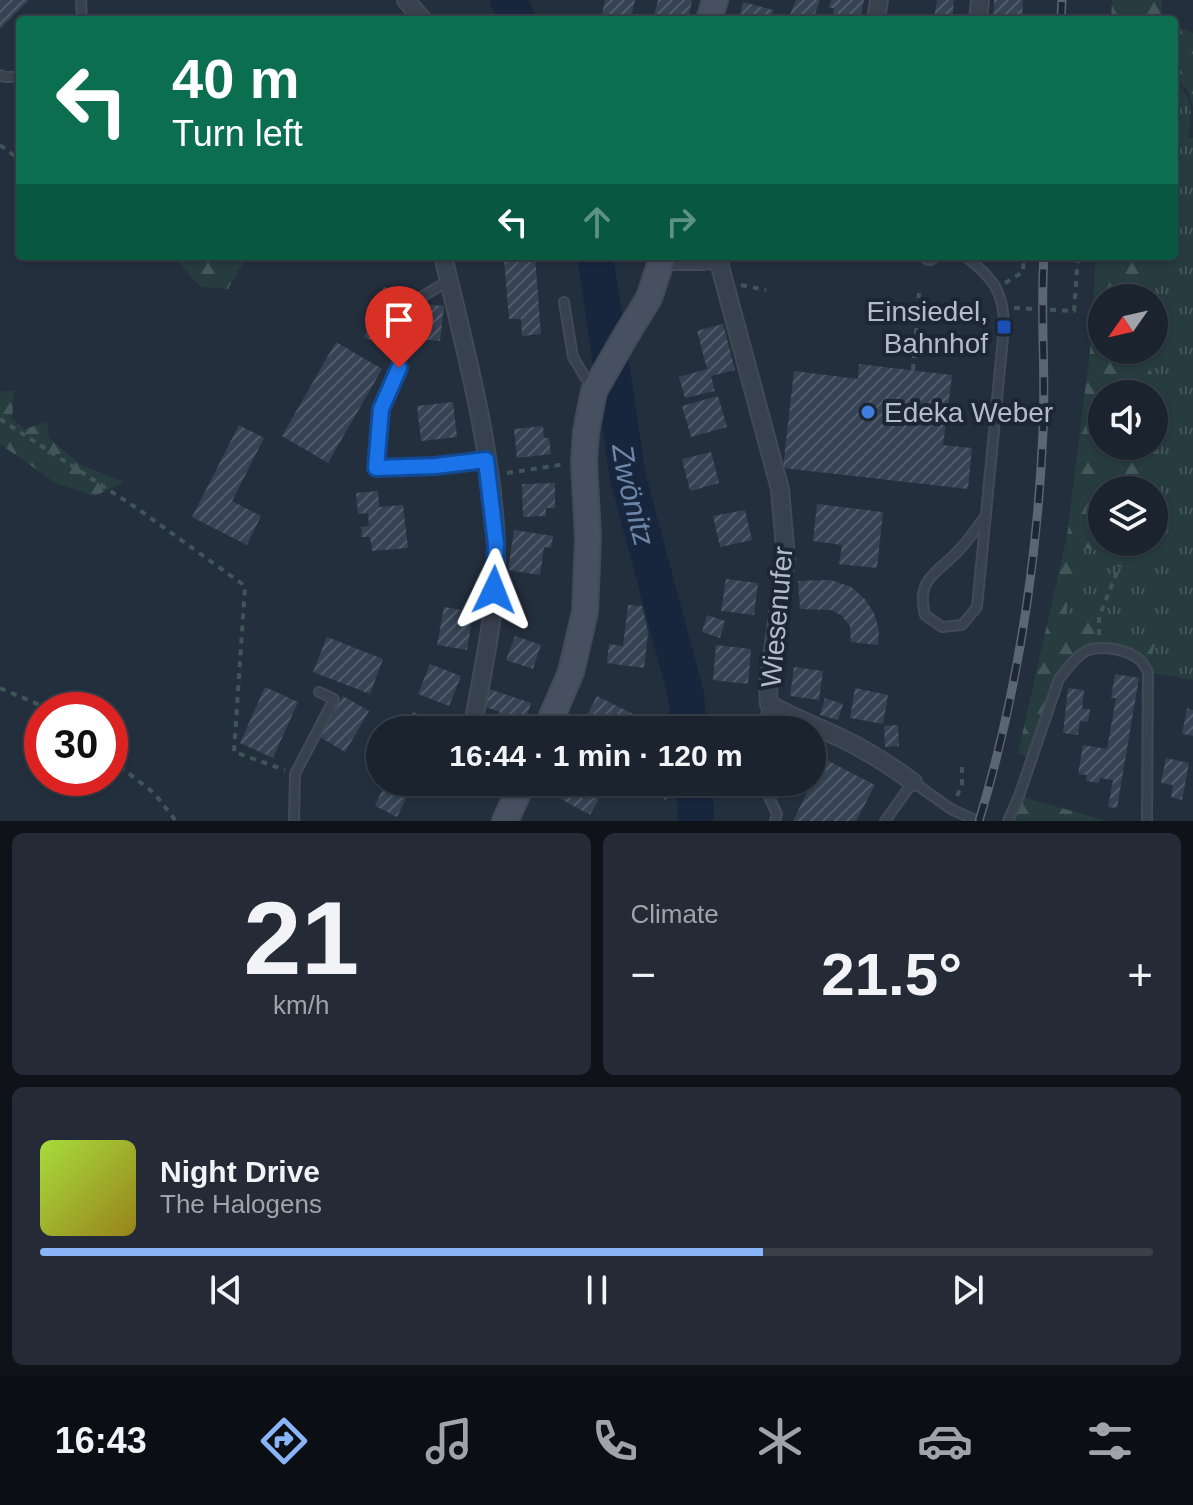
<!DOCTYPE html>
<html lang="en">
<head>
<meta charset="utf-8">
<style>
	:root { --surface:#1b232e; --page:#242b36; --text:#f1f3f6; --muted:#a0a4aa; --line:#39404a; --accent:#8ab4f8 }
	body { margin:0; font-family:Helvetica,sans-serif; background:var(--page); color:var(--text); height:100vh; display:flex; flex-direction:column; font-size:30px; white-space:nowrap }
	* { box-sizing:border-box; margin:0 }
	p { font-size:26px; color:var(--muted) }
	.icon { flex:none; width:44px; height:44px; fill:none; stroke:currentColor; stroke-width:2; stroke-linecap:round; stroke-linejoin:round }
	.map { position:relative; height:821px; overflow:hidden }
	.details { display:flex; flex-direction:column; gap:12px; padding:12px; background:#0f1319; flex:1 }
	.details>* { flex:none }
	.hud { position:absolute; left:16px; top:16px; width:1162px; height:244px; border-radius:8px; box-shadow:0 2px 6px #0004,0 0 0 2px var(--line); background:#0b6e4f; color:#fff; overflow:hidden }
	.needle { width:52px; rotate:236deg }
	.buttons { position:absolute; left:1088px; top:284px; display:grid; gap:16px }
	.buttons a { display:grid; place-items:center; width:80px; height:80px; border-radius:50%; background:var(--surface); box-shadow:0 2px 6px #0004,0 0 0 2px var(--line); font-size:40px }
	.speed { position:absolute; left:24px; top:692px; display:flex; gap:16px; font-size:40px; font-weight:700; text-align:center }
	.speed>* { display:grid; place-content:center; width:104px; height:104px; border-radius:50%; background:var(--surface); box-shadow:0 2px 6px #0004,0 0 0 2px var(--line); line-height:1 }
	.speed .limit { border:12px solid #d22; background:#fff; color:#111 }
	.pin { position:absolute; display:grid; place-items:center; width:68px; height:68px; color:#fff; margin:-82px -34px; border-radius:50% 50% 50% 0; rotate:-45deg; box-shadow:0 0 8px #0007 }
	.pin .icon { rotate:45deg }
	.me { position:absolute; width:88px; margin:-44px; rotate:2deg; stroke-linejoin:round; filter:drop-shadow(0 0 6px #0008) }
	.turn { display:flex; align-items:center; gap:28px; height:168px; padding:0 24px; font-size:36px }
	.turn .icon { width:104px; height:104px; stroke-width:2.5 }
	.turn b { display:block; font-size:56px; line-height:68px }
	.lanes { display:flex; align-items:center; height:76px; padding:0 24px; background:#0003; justify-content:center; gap:40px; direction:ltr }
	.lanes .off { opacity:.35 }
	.big { font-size:60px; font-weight:700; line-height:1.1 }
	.details .widget { flex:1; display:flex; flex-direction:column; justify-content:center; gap:12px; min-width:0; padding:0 28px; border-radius:12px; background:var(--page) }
	.details .dial { align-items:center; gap:0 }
	.dial b { font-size:104px; line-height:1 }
	.song { display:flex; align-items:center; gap:24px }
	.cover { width:96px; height:96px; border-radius:12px; background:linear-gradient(135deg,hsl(80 70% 55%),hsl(50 70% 35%)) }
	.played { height:8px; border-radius:4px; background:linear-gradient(90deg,var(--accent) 65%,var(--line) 65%) }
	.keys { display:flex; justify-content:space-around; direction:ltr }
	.heat { display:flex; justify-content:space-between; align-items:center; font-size:44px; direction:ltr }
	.details .tiles { flex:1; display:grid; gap:12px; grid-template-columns:1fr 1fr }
	.widget:last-child { grid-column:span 2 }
	.trip { position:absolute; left:366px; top:716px; width:460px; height:80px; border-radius:40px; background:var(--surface); box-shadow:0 2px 6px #0004,0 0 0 2px var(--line); font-weight:700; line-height:80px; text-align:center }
	.tabs { display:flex; height:128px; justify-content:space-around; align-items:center; background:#0b0e12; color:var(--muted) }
	.tabs .icon { width:56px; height:56px }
	.tabs .current { color:var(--accent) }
	.tabs b { font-size:36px; color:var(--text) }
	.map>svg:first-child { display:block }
	.grass { fill:url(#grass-tufts) }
	.forest { fill:url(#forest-firs) }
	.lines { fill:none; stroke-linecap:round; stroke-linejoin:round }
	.river { stroke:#17263c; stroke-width:36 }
	.building { fill:url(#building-hatch) }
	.lane-casing { stroke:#414a57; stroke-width:12 }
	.street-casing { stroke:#414a57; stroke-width:20 }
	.secondary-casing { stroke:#414a57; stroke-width:28 }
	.path { stroke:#3f5557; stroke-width:4; stroke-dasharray:6 6; stroke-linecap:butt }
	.lane { stroke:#38414e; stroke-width:8 }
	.street { stroke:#38414e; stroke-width:16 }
	.secondary { stroke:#465061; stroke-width:24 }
	.rail-casing { stroke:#5a6575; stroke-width:9 }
	.rail { stroke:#1d2633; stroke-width:6; stroke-dasharray:18; stroke-linecap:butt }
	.route-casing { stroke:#114b97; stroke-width:20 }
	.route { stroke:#1a73e8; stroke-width:14 }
	.transit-dot { fill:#1a4fb4; stroke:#1d2633; stroke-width:3 }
	.shop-dot { fill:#3f7fe0; stroke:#1d2633; stroke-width:3 }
	.labels { text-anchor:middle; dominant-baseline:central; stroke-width:8; stroke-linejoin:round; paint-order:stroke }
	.poi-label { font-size:28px; fill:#b4bcc9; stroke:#1d2633; text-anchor:end }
	.street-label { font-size:28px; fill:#b4bcc9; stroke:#1d2633 }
	.water-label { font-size:30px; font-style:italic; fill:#6d86a8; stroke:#1d2633 }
</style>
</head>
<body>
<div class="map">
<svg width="1193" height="821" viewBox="0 0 1193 821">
	<defs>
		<pattern id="grass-tufts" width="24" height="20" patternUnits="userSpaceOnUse" patternTransform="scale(2)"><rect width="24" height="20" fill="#263c3f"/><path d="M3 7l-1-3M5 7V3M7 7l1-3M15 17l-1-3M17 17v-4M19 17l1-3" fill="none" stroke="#435659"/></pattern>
		<pattern id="forest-firs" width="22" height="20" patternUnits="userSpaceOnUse" patternTransform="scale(2)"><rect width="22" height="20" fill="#263c3f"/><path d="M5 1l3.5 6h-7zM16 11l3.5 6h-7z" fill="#435659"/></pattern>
		<pattern id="building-hatch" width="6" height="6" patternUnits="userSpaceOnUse" patternTransform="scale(2)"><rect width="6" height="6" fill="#364354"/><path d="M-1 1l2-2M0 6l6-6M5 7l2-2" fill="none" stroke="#515c6b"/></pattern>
	</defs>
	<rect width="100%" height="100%" fill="#242f3e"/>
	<!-- grass -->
	<path class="grass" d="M1174,80C1193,98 1193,110 1188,137L1193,138V680L1148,672L1155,645L1064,615L1082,547L1124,555L1129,542H1154V490H1146L1166,429L1154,424V394H1146L1156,380L1138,350H1154V298H1145L1146,256H1174Z"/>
	<!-- forest -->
	<g class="forest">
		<path d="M1112,0H1162V20H1111Z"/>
		<path d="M1174,25L1193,33V106L1187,89L1174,80Z"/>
		<path d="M172,256H244L246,258L228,289L201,287Z"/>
		<path d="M1096,256H1146L1145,298H1102V350H1138L1156,380L1146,394H1102V446H1154V424L1166,429L1146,490H1102V542H1129L1125,555L1082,548L1065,615L1155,644L1148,672C1133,646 1112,651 1085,652L1059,679L1032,759L1018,753L1067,536L1090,351Z"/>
		<path d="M14,390L12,419L25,429L47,422L49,438L81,465L124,482L95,496L57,484L0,444V392Z"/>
		<path d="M1019,796L1107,821H1008Z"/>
	</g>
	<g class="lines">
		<!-- river -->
		<g class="river">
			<path d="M508,0L518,20"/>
			<path id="s1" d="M595,256L628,478L686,695L689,730"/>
			<path d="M694,782L696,814L695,821"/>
		</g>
	</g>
	<!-- building -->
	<g class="building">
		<path d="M0,0H29L0,29Z"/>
		<path d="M605,0H635L631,17L639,20H601Z"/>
		<path d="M658,0H692L688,20H653Z"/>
		<path d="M796,0H820L813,20H788Z"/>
		<path d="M831,0H864L860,20H832L834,8H829Z"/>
		<path d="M937,0H954L952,20H934Z"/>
		<path d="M994,0H1023L1022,20H993Z"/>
		<path d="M743,2L773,10L771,20H739Z"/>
		<path d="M535,257L541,334L522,336L521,319H509L504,259Z"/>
		<path d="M384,287L405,294L383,346L364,337Z"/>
		<path d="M423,304L444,306L440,341L419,339Z"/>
		<path d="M723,324L735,370L711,376L715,391L685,398L679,377L707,369L697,331Z"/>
		<path d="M336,342L382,369L328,463L282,436Z"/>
		<path d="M859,364L952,375L943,445L972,448L968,489L783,468L794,371L858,379Z"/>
		<path d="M718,396L727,427L691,437L682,406Z"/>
		<path d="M453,402L457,437L421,441L417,406Z"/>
		<path d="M239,425L264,438L232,501L261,516L247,545L192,517Z"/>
		<path d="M543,426L544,438H549L551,454L517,458L514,429Z"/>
		<path d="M711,452L719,483L690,491L682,459Z"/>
		<path d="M555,483V508H546V516L523,517L522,484Z"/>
		<path d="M378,491L379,507L403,505L408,548L372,551L370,537H362L361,527L369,526L368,513L358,514L356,493Z"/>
		<path d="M817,504L883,512L877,568L839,564L842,545L813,541Z"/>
		<path d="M745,510L752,540L720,547L713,516Z"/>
		<path d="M514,530L553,536L551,548L544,547L540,575L508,570Z"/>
		<path d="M726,579L758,583L754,615L721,611Z"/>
		<path d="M831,580L851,587L864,598L874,613L879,630L878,645L851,642L850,626L841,615L831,610L800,609L798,581Z"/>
		<path d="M628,605L642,606L648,632L644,668L607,663L609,644L623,646Z"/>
		<path d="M444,607L473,612L467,650L437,645Z"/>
		<path d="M707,615L725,621L720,638L702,632Z"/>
		<path d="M515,636L541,645L533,669L506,660Z"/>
		<path d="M327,637L383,659L370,694L313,672Z"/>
		<path d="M716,645L751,649L748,684L713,680Z"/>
		<path d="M430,664L461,676L449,706L418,694Z"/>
		<path d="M794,667L823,671L819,700L790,696Z"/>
		<path d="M1115,674L1139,678L1117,808L1108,807L1113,780L1100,778L1099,783L1086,781L1087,775L1078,774L1083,745L1107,749L1116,698H1111Z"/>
		<path d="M265,687L298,702L273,758L240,743Z"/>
		<path d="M486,688L531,703L522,730H509L495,725L500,712L480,705Z"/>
		<path d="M855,688L888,695L883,724L850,718Z"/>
		<path d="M1068,688L1084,690L1082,709H1090L1088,722L1080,721L1078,735L1063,733Z"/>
		<path d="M343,696L369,711L345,752L320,737Z"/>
		<path d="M597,696L633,714L625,730H602L584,721Z"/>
		<path d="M825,698L843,704L838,720L820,715Z"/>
		<path d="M1187,708L1193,710V736L1182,734Z"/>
		<path d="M413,712L448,727L447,730H405Z"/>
		<path d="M898,725L899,746L885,747L884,726Z"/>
		<path d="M815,754L875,785L856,821H793L807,793L797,788L800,782H812V759Z"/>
		<path d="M1166,758L1189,763L1182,800L1171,797L1173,785L1161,783Z"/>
		<path d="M386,782H414L397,817L375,806Z"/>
		<path d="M556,782H608L590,815L550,793Z"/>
		<path d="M630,782H673L675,783L666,800Z"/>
	</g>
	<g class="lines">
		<defs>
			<g id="lane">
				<path d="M81,0L82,20"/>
				<path d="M0,75L4,77H20"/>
				<path d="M965,256C993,278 1004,291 1004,327L977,607L962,625L942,627L925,615C915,577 940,572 961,548C970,538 977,527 985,517"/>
				<path d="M448,281L423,296L412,319L399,368L381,409L376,468L435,466L486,460"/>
				<path d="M564,302L573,357L591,387"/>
				<path d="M762,730L769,704"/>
				<path d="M762,782L777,814L775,821"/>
				<path d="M294,821L295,774L334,699L319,692"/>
				<path d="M885,821L913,782L951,809L977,821"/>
				<path d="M1008,821L1019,796L1059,679C1067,669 1075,657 1086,651C1101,644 1130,650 1141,661C1144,664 1146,669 1148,672L1147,821"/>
			</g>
			<g id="street">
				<path d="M406,0L423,20"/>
				<path d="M876,20L879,0"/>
				<path d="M978,20L980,0"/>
				<path d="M443,256C465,349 492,447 496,543C498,606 483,668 472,730"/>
				<path d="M929,256H930"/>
				<path d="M662,261H702L718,259L780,489L786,559L768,686L769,704C793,718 818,727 843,739C868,751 891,766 913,782"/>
			</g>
			<g id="secondary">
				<path d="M709,20L715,0"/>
				<path d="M546,730L571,672L585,612L588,537L584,462L586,432L594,391L625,337L649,298L663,256"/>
				<path d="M505,821L523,782"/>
			</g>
		</defs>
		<!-- lane casing -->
		<use href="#lane" class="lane-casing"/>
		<!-- street casing -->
		<use href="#street" class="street-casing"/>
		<!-- secondary casing -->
		<use href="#secondary" class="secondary-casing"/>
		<!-- path -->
		<g class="path">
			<path d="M0,145L20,160"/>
			<path d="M1005,283L1023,272L1024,256"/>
			<path d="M741,285L766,290"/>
			<path d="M1014,308L1074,311L1078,256"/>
			<path d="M913,370L919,293"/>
			<path d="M0,419L135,507L245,586L234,752L285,770"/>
			<path d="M507,473L566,464"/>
			<path d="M1099,635V617L1120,565"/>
			<path d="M0,688L42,706L47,710"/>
			<path d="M110,759L154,793L176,821"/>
			<path d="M957,796L962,785V766"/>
		</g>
		<!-- lane -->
		<use href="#lane" class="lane"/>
		<!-- street -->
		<use href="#street" class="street"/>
		<!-- secondary -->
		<use href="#secondary" class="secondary"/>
		<defs>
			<g id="rail">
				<path d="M1061,20L1062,0"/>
				<path d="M979,821C1017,695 1037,564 1043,432C1046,373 1040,315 1044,256"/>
			</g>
		</defs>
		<!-- rail casing -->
		<use href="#rail" class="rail-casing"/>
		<!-- rail -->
		<use href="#rail" class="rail"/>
	</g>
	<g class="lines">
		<defs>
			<path id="route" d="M399,368L381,409L376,468L435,466L486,460L496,544L494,590"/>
		</defs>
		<!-- route casing -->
		<use href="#route" class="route-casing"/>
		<!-- route -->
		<use href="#route" class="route"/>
	</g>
	<!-- markers -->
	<rect class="transit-dot" x="996" y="319" width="16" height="16" rx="4"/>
	<circle class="shop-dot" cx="868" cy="412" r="8"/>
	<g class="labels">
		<!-- poi labels -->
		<g class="poi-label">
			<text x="988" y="311">Einsiedel,<tspan x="988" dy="32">Bahnhof</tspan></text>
			<text x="884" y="412" text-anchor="start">Edeka Weber</text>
		</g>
		<!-- street labels -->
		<g class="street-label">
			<text transform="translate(777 617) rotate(-85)">Wiesenufer</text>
		</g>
		<!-- water labels -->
		<g class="water-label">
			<text stroke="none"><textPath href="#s1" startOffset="242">Zwönitz</textPath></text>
		</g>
	</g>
</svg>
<div class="buttons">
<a><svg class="needle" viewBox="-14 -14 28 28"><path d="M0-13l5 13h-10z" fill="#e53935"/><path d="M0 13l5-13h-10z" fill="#a0a4aa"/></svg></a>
<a><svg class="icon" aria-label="sound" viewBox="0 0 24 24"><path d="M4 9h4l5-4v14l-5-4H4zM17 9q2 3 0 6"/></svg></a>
<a><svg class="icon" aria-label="layers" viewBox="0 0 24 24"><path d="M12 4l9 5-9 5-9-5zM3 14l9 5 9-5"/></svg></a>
</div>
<div class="speed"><div class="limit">30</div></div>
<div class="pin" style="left:399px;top:368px;background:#d93025"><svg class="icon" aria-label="arrive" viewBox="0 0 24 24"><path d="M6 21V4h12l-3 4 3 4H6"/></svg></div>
<svg class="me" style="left:494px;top:590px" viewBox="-20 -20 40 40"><path d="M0-17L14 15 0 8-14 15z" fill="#1a73e8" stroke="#fff" stroke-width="4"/></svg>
<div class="trip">16:44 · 1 min · 120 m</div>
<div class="hud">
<div class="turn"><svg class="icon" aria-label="left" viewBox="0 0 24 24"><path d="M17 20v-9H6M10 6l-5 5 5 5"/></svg><div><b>40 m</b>Turn left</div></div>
<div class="lanes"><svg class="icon" aria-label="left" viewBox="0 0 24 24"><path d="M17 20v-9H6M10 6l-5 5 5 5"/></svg><svg class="icon off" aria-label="ahead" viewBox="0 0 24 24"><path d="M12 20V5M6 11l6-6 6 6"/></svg><svg class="icon off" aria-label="right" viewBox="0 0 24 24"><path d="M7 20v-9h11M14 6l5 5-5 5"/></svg></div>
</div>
</div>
<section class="details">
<div class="tiles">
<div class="widget dial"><b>21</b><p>km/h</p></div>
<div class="widget"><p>Climate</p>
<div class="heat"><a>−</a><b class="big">21.5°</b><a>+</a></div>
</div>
<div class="widget">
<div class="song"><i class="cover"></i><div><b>Night Drive</b><p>The Halogens</p></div></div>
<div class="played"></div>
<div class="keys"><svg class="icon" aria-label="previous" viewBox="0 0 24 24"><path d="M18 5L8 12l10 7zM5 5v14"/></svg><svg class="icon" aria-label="pause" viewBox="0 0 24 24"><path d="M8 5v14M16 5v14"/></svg><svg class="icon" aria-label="next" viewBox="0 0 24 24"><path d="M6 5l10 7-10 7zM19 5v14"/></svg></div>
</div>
</div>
</section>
<nav class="tabs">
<b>16:43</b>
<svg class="icon current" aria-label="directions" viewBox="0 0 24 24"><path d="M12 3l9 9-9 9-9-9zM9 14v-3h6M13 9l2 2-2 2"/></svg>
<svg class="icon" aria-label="music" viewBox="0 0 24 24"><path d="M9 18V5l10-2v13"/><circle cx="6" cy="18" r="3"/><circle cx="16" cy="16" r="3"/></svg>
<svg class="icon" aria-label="phone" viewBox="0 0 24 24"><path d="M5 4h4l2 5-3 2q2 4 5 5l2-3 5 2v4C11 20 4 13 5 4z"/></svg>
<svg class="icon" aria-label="climate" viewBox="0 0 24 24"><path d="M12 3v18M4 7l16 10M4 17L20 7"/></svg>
<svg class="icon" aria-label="car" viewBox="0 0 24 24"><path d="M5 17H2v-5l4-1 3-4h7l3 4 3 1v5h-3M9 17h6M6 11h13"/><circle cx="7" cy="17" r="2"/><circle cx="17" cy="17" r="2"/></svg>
<svg class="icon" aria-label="filters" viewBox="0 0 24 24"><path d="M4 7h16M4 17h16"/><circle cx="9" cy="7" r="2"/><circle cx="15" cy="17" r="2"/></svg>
</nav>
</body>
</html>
